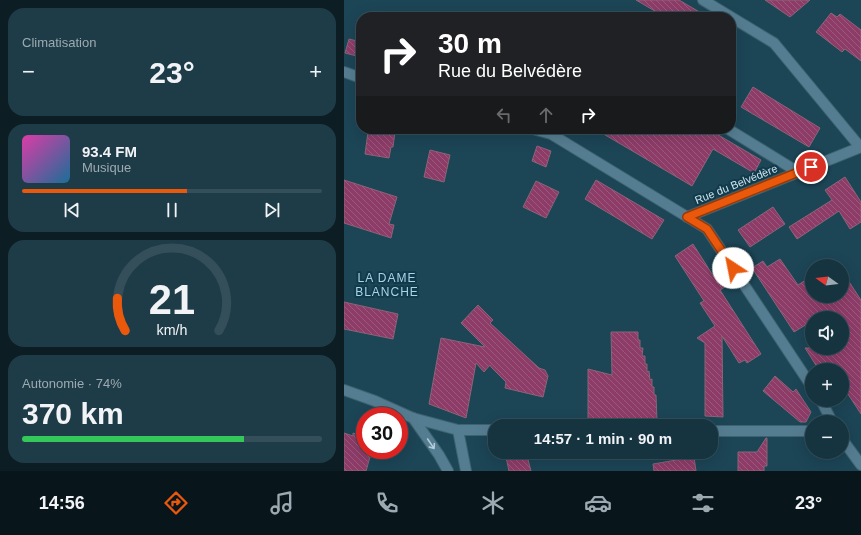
<!DOCTYPE html>
<html lang="fr">
<head>
<meta charset="utf-8">
<style>
	:root { --surface:#153440; --page:#1e3c47; --text:#f1f3f6; --muted:#9daab1; --line:#344f59; --accent:#ea580c }
	body { margin:0; font-family:Arial,sans-serif; background:var(--page); color:var(--text); height:100vh; display:flex; flex-direction:column; font-size:15px; white-space:nowrap }
	* { box-sizing:border-box; margin:0 }
	p { font-size:13px; color:var(--muted) }
	.icon { flex:none; width:22px; height:22px; fill:none; stroke:currentColor; stroke-width:2; stroke-linecap:round; stroke-linejoin:round }
	.map { position:relative; flex:1; overflow:hidden }
	.details { display:flex; flex-direction:column; gap:8px; padding:8px; background:#0c1d23; width:344px }
	.details>* { flex:none }
	.top-card { position:absolute; left:12px; top:12px; width:380px; height:122px; border-radius:16px; box-shadow:0 4px 16px #0002,0 0 0 1px var(--line); background:#202124; color:#fff; overflow:hidden }
	.needle { width:26px; rotate:285deg }
	.buttons { position:absolute; left:461px; top:259px; display:grid; gap:8px }
	.buttons a { display:grid; place-items:center; width:44px; height:44px; border-radius:50%; background:var(--surface); box-shadow:0 4px 16px #0002,0 0 0 1px var(--line); font-size:20px }
	.speed { position:absolute; left:12px; top:407px; display:flex; gap:8px; font-size:20px; font-weight:700; text-align:center }
	.speed>* { display:grid; place-content:center; width:52px; height:52px; border-radius:50%; background:var(--surface); box-shadow:0 4px 16px #0002,0 0 0 1px var(--line); line-height:1 }
	.speed .limit { border:6px solid #d22; background:#fff; color:#111 }
	.pin { position:absolute; display:grid; place-items:center; width:34px; height:34px; color:#fff; margin:-17px; border:2px solid #fff; border-radius:50%; box-shadow:0 1px 4px #0007 }
	.me { position:absolute; width:44px; margin:-22px; rotate:326deg; stroke-linejoin:round; filter:drop-shadow(0 0 3px #0008) }
	.turn { display:flex; align-items:center; gap:14px; height:84px; padding:0 16px; font-size:18px }
	.turn .icon { width:52px; height:52px; stroke-width:2.5 }
	.turn b { display:block; font-size:28px; line-height:34px }
	.lanes { display:flex; align-items:center; height:38px; padding:0 16px; background:#0003; justify-content:center; gap:20px; direction:ltr }
	.lanes .off { opacity:.35 }
	.big { font-size:30px; font-weight:700; line-height:1.1 }
	.details .tile { flex:1; display:flex; flex-direction:column; justify-content:center; gap:6px; min-width:0; padding:0 14px; border-radius:16px; background:var(--page) }
	.details .dial { align-items:center; gap:0 }
	.dial svg { height:104px; overflow:visible; fill:none; stroke:var(--line); stroke-width:7; stroke-linecap:round; text-anchor:middle }
	.dial text { fill:var(--text); stroke:none }
	.song { display:flex; align-items:center; gap:12px }
	.cover { width:48px; height:48px; border-radius:6px; background:linear-gradient(135deg,hsl(320 70% 55%),hsl(200 70% 35%)) }
	.played { height:4px; border-radius:2px; background:linear-gradient(90deg,var(--accent) 55%,var(--line) 55%) }
	.keys { display:flex; justify-content:space-around; direction:ltr }
	.heat { display:flex; justify-content:space-between; align-items:center; font-size:22px; direction:ltr }
	.charge { height:6px; border-radius:3px; background:linear-gradient(90deg,#34c759 74%,var(--line) 0) }
	.trip { position:absolute; left:144px; top:419px; width:230px; height:40px; border-radius:16px; background:var(--surface); box-shadow:0 4px 16px #0002,0 0 0 1px var(--line); font-weight:700; line-height:40px; text-align:center }
	.tabs { display:flex; height:64px; justify-content:space-around; align-items:center; background:#08151a; color:var(--muted) }
	.tabs .icon { width:28px; height:28px }
	.tabs .selected { color:var(--accent) }
	.tabs b { font-size:18px; color:var(--text) }
	main { display:flex; flex:1; min-height:0 }
	.map>svg:first-child { display:block }
	.building { fill:url(#building-back-hatch); stroke:#8a6576 }
	.lines { fill:none; stroke-linecap:round; stroke-linejoin:round }
	.minor-casing { stroke:#3d6270; stroke-width:12 }
	.minor { stroke:#557d91; stroke-width:10 }
	.oneway { stroke:#b3cdd9 }
	.route-casing { stroke:#983908; stroke-width:10 }
	.route { stroke:#ea580c; stroke-width:7 }
	.labels { text-anchor:middle; dominant-baseline:central; stroke-width:4; stroke-linejoin:round; paint-order:stroke }
	.street-label { font-size:11px; fill:#cbe1eb; stroke:#113a4b }
	.neighbourhood-label { font-size:12px; letter-spacing:1px; fill:#a8d3e8; stroke:#113a4b }
</style>
</head>
<body>
<main>
<section class="details">
<div class="tile"><p>Climatisation</p>
<div class="heat"><a>−</a><b class="big">23°</b><a>+</a></div>
</div>
<div class="tile">
<div class="song"><i class="cover"></i><div><b>93.4 FM</b><p>Musique</p></div></div>
<div class="played"></div>
<div class="keys"><svg class="icon" aria-label="previous" viewBox="0 0 24 24"><path d="M18 5L8 12l10 7zM5 5v14"/></svg><svg class="icon" aria-label="pause" viewBox="0 0 24 24"><path d="M8 5v14M16 5v14"/></svg><svg class="icon" aria-label="next" viewBox="0 0 24 24"><path d="M6 5l10 7-10 7zM19 5v14"/></svg></div>
</div>
<div class="tile dial"><svg viewBox="0 0 100 80">
<path d="M14 69A42 42 0 1 1 86 69"/>
<path d="M14 69A42 42 0 0 1 8 44" stroke="#ea580c"/>
<text x="50" y="56" font-size="32" font-weight="700">21</text>
<text x="50" y="72" font-size="11">km/h</text>
</svg></div>
<div class="tile"><p>Autonomie · 74%</p><b class="big">370 km</b><div class="charge"></div></div>
</section>
<div class="map">
<svg width="517" height="471" viewBox="0 0 517 471">
	<defs>
		<pattern id="building-back-hatch" width="6" height="6" patternUnits="userSpaceOnUse"><rect width="6" height="6" fill="#8d3c68"/><path d="M-1 5l2 2M0 0l6 6M5-1l2 2" fill="none" stroke="#9c587e"/></pattern>
	</defs>
	<rect width="100%" height="100%" fill="#1c4556"/>
	<!-- building -->
	<g class="building">
		<path d="M292,0H335L364,17H321Z"/>
		<path d="M421,0H466L446,17Z"/>
		<path d="M487,13L493,17L496,14L517,30V61L501,49L498,52L472,32Z"/>
		<path d="M5,39L17,42V57L1,53Z"/>
		<path d="M409,87L476,128L465,147L397,107Z"/>
		<path d="M27,129H48V131L51,132L49,147H47L45,158L21,154L24,132L27,133Z"/>
		<path d="M251,129H364L417,160L410,173L369,149L348,186Z"/>
		<path d="M193,146L207,151L202,167L188,161Z"/>
		<path d="M86,150L106,155L100,182L80,177Z"/>
		<path d="M501,177L517,202V222L506,229L495,211L453,239L445,227L488,200L481,190Z"/>
		<path d="M0,180L53,197L45,224L50,225L47,238L0,223Z"/>
		<path d="M252,180L320,220L308,239L241,199Z"/>
		<path d="M192,181L215,192L202,218L179,207Z"/>
		<path d="M429,207L441,224L406,247L394,230Z"/>
		<path d="M349,244L370,277L376,273L384,285L376,290L417,354L403,363L401,360L395,363L378,336L379,417L361,416V343L353,338L371,326L356,303L360,301L331,256Z"/>
		<path d="M436,259L454,285L468,276V296H498V271L517,300V414L498,385V370H475L461,348H498V318H477L482,312L473,318H468V321L450,332L408,268L419,261L423,267Z"/>
		<path d="M0,302L54,314L49,339L0,329Z"/>
		<path d="M134,305L149,320L146,323L195,368L201,370L204,376L199,397L161,388L162,382L147,367L146,365L140,372L132,363L122,418L85,404L97,338L141,347L117,323Z"/>
		<path d="M267,332H294V340H296V348H299L298,356H301V364H303V372L305,371L306,380L308,379V387H310V395H312L313,421L244,422V369L268,375Z"/>
		<path d="M431,376L449,392L452,389L467,412L462,422H456L419,391Z"/>
		<path d="M0,433L9,436V433L21,437V450H28L22,471H0Z"/>
		<path d="M422,438H423V466H420V471H394V452H413Z"/>
		<path d="M182,452L187,471H165L162,457Z"/>
		<path d="M350,457L352,471H310L309,464Z"/>
	</g>
	<g class="lines">
		<defs>
			<g id="minor">
				<path d="M359,0L430,43L516,147"/>
				<path d="M0,72L17,78"/>
				<path d="M189,129L207,134L363,229L468,387"/>
				<path d="M384,129L454,172"/>
				<path d="M343,217L517,147"/>
				<path d="M0,390L31,401L69,418L114,430H151"/>
				<path d="M477,400L488,422"/>
				<path d="M69,418L95,455L104,471"/>
				<path d="M114,430L122,471"/>
				<path d="M367,431H468"/>
				<path d="M498,439L517,465"/>
			</g>
		</defs>
		<!-- minor casing -->
		<use href="#minor" class="minor-casing"/>
		<!-- minor -->
		<use href="#minor" class="minor"/>
	</g>
	<!-- one-way arrows -->
	<defs><path id="oneway-shaft" d="M-6 0H5M1.5-3L5.5 0L1.5 3" fill="none" stroke-width="1.6" stroke-linecap="round" stroke-linejoin="round"/></defs>
	<use class="oneway" href="#oneway-shaft" transform="translate(87 444) rotate(56)"/>
	<g class="lines">
		<defs>
			<path id="route" d="M389,268L363,229L343,217L467,167"/>
		</defs>
		<!-- route casing -->
		<use href="#route" class="route-casing"/>
		<!-- route -->
		<use href="#route" class="route"/>
	</g>
	<g class="labels">
		<!-- street labels -->
		<g class="street-label">
			<text transform="translate(392 184) rotate(-22)">Rue du Belvédère</text>
		</g>
		<!-- neighbourhood labels -->
		<g class="neighbourhood-label">
			<text x="43" y="278">LA DAME<tspan x="43" dy="14">BLANCHE</tspan></text>
		</g>
	</g>
</svg>
<div class="buttons">
<a><svg class="needle" viewBox="-14 -14 28 28"><path d="M0-13l5 13h-10z" fill="#e53935"/><path d="M0 13l5-13h-10z" fill="#9daab1"/></svg></a>
<a><svg class="icon" aria-label="sound" viewBox="0 0 24 24"><path d="M4 9h4l5-4v14l-5-4H4zM17 9q2 3 0 6"/></svg></a>
<a>+</a>
<a>−</a>
</div>
<div class="speed"><div class="limit">30</div></div>
<div class="pin" style="left:467px;top:167px;background:#d93025"><svg class="icon" aria-label="arrive" viewBox="0 0 24 24"><path d="M6 21V4h12l-3 4 3 4H6"/></svg></div>
<svg class="me" style="left:389px;top:268px" viewBox="-20 -20 40 40"><circle r="19" fill="#fff"/><path d="M0-13L10 11 0 6-10 11z" fill="#ea580c"/></svg>
<div class="trip">14:57 · 1 min · 90 m</div>
<div class="top-card">
<div class="turn"><svg class="icon" aria-label="right" viewBox="0 0 24 24"><path d="M7 20v-9h11M14 6l5 5-5 5"/></svg><div><b>30 m</b>Rue du Belvédère</div></div>
<div class="lanes"><svg class="icon off" aria-label="left" viewBox="0 0 24 24"><path d="M17 20v-9H6M10 6l-5 5 5 5"/></svg><svg class="icon off" aria-label="ahead" viewBox="0 0 24 24"><path d="M12 20V5M6 11l6-6 6 6"/></svg><svg class="icon" aria-label="right" viewBox="0 0 24 24"><path d="M7 20v-9h11M14 6l5 5-5 5"/></svg></div>
</div>
</div>
</main>
<nav class="tabs">
<b>14:56</b>
<svg class="icon selected" aria-label="directions" viewBox="0 0 24 24"><path d="M12 3l9 9-9 9-9-9zM9 14v-3h6M13 9l2 2-2 2"/></svg>
<svg class="icon" aria-label="music" viewBox="0 0 24 24"><path d="M9 18V5l10-2v13"/><circle cx="6" cy="18" r="3"/><circle cx="16" cy="16" r="3"/></svg>
<svg class="icon" aria-label="phone" viewBox="0 0 24 24"><path d="M5 4h4l2 5-3 2q2 4 5 5l2-3 5 2v4C11 20 4 13 5 4z"/></svg>
<svg class="icon" aria-label="climate" viewBox="0 0 24 24"><path d="M12 3v18M4 7l16 10M4 17L20 7"/></svg>
<svg class="icon" aria-label="car" viewBox="0 0 24 24"><path d="M5 17H2v-5l4-1 3-4h7l3 4 3 1v5h-3M9 17h6M6 11h13"/><circle cx="7" cy="17" r="2"/><circle cx="17" cy="17" r="2"/></svg>
<svg class="icon" aria-label="filters" viewBox="0 0 24 24"><path d="M4 7h16M4 17h16"/><circle cx="9" cy="7" r="2"/><circle cx="15" cy="17" r="2"/></svg>
<b>23°</b>
</nav>
</body>
</html>
